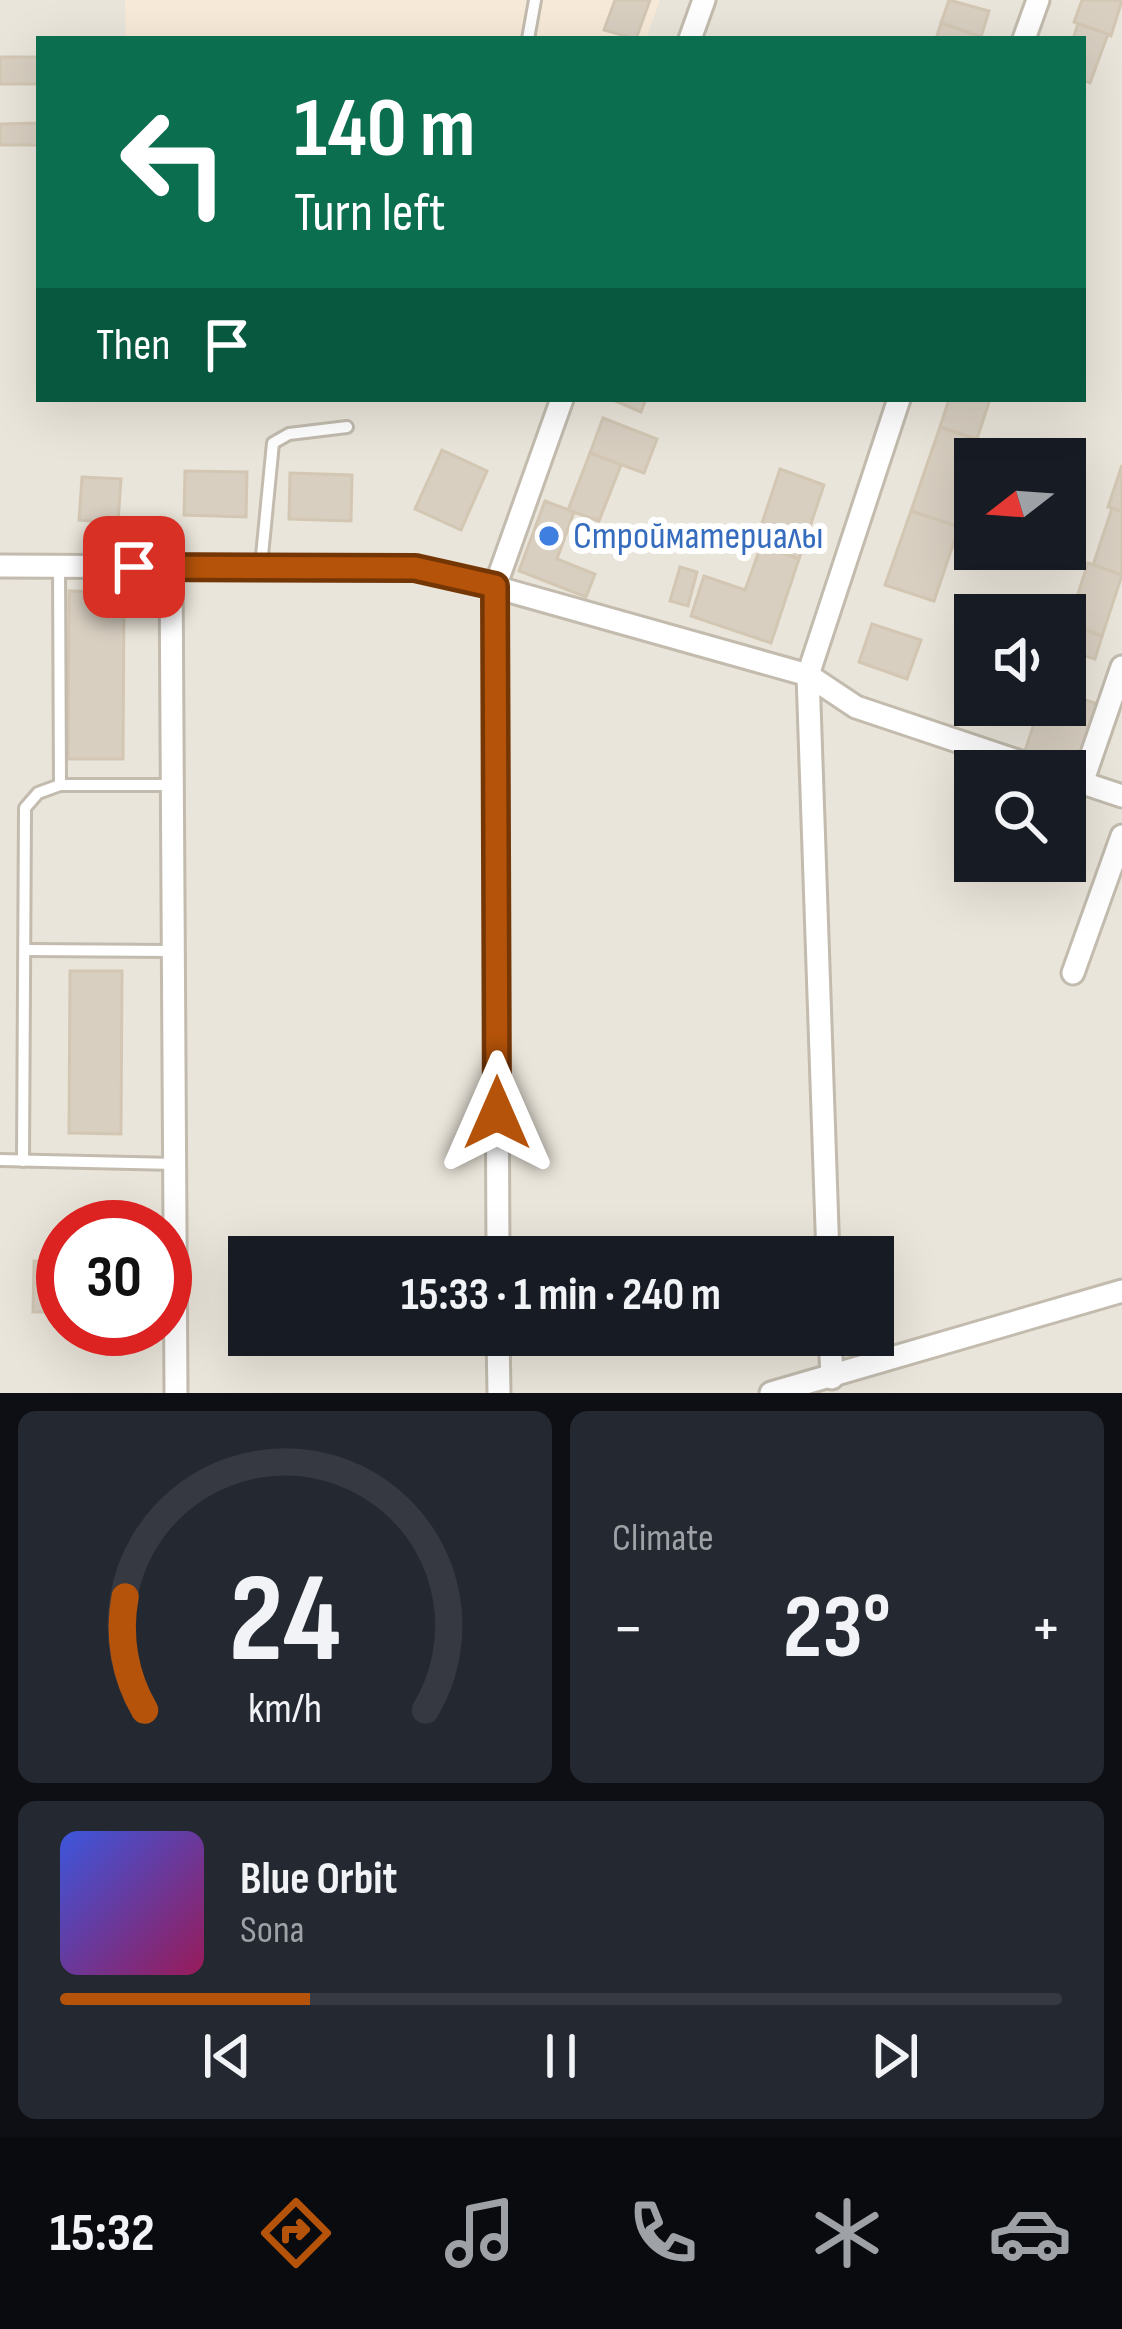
<!DOCTYPE html>
<html lang="en">
<head>
<meta charset="utf-8">
<style>
	:root { --surface:#171b24; --page:#242831; --text:#f1f3f6; --muted:#9ea1a6; --line:#363941; --accent:#b45309 }
	body { margin:0; font-family:"Sofia Sans Condensed",sans-serif; background:var(--page); color:var(--text); height:100vh; display:flex; flex-direction:column; font-size:45px; white-space:nowrap }
	* { box-sizing:border-box; margin:0 }
	p { font-size:39px; color:var(--muted) }
	.icon { flex:none; width:66px; height:66px; fill:none; stroke:currentColor; stroke-width:2; stroke-linecap:round; stroke-linejoin:round }
	.map { position:relative; height:1393px; overflow:hidden }
	.panel { display:flex; flex-direction:column; gap:18px; padding:18px; background:#0d0f14; flex:1 }
	.panel>* { flex:none }
	.hud { position:absolute; left:36px; top:36px; width:1050px; height:366px; border-radius:0px; box-shadow:0 12px 48px #0002; background:#0b6e4f; color:#fff; overflow:hidden }
	.needle { width:78px; rotate:253deg }
	.controls { position:absolute; left:954px; top:438px; display:grid; gap:24px }
	.controls a { display:grid; place-items:center; width:132px; height:132px; border-radius:0px; background:var(--surface); box-shadow:0 12px 48px #0002; font-size:60px }
	.speed { position:absolute; left:36px; top:1200px; display:flex; gap:24px; font-size:60px; font-weight:700; text-align:center }
	.speed>* { display:grid; place-content:center; width:156px; height:156px; border-radius:50%; background:var(--surface); box-shadow:0 12px 48px #0002; line-height:1 }
	.speed .limit { border:18px solid #d22; background:#fff; color:#111 }
	.pin { position:absolute; display:grid; place-items:center; width:102px; height:102px; color:#fff; margin:-51px; border-radius:24px; box-shadow:0 6px 18px #0006 }
	.me { position:absolute; width:132px; margin:-66px; rotate:0deg; stroke-linejoin:round; filter:drop-shadow(0 0 9px #0008) }
	.turn { display:flex; align-items:center; gap:42px; height:252px; padding:0 60px; font-size:54px }
	.turn .icon { width:156px; height:156px; stroke-width:2.5 }
	.turn b { display:block; font-size:84px; line-height:102px }
	.then { display:flex; align-items:center; height:114px; padding:0 60px; background:#0003; gap:24px; font-size:45px }
	.big { font-size:90px; font-weight:700; line-height:1.1 }
	.panel .tile { flex:1; display:flex; flex-direction:column; justify-content:center; gap:18px; min-width:0; padding:0 42px; border-radius:18px; background:var(--page) }
	.panel .dial { align-items:center; gap:0 }
	.dial svg { height:312px; overflow:visible; fill:none; stroke:var(--line); stroke-width:7; stroke-linecap:round; text-anchor:middle }
	.dial text { fill:var(--text); stroke:none }
	.song { display:flex; align-items:center; gap:36px }
	.cover { width:144px; height:144px; border-radius:18px; background:linear-gradient(135deg,hsl(230 70% 55%),hsl(330 70% 35%)) }
	.played { height:12px; border-radius:6px; background:linear-gradient(90deg,var(--accent) 25%,var(--line) 25%) }
	.keys { display:flex; justify-content:space-around; direction:ltr }
	.heat { display:flex; justify-content:space-between; align-items:center; font-size:66px; direction:ltr }
	.panel .tiles { flex:1; display:grid; gap:18px; grid-template-columns:1fr 1fr }
	.tile:last-child { grid-column:span 2 }
	.trip { position:absolute; left:228px; top:1236px; width:666px; height:120px; border-radius:0px; background:var(--surface); box-shadow:0 12px 48px #0002; font-weight:700; line-height:120px; text-align:center }
	.tabs { display:flex; height:192px; justify-content:space-around; align-items:center; background:#090b0e; color:var(--muted) }
	.tabs .icon { width:84px; height:84px }
	.tabs .active { color:var(--accent) }
	.tabs b { font-size:54px; color:var(--text) }
	.map>svg:first-child { display:block }
	.residential { fill:#eae5da; fill-rule:evenodd }
	.commercial { fill:#f7ead8 }
	.building { fill:#d8cfc1; stroke:#d3c7b4; stroke-width:3 }
	.lines { fill:none; stroke-linecap:round; stroke-linejoin:round }
	.lane-casing { stroke:#c2bbae; stroke-width:16 }
	.street-casing { stroke:#c2bbae; stroke-width:27 }
	.lane { stroke:#fff; stroke-width:10 }
	.street { stroke:#fff; stroke-width:21 }
	.route-casing { stroke:#753606; stroke-width:30 }
	.route { stroke:#b45309; stroke-width:21 }
	.shop-dot { fill:#3f7fe0; stroke:#fff; stroke-width:4.5 }
	.labels { text-anchor:middle; dominant-baseline:central; stroke-width:12; stroke-linejoin:round; paint-order:stroke }
	.shop-label { font-size:39px; fill:#366cbe; stroke:#fff; text-anchor:start }
</style>
</head>
<body>
<div class="map">
<svg width="1122" height="1393" viewBox="0 0 1122 1393">
	<rect width="100%" height="100%" fill="#f6f3ec"/>
	<!-- residential -->
	<path class="residential" d="M0,0H1122V1393H0ZM39,39H1083V399H39ZM975,459H1065V549H975ZM975,615H1065V705H975ZM975,771H1065V861H975ZM63,1227H165V1329H63ZM249,1257H873V1335H249Z"/>
	<!-- commercial -->
	<path class="commercial" d="M125,0H660L646,39H126Z"/>
	<!-- building -->
	<g class="building">
		<path d="M615,0H650L636,39L604,30Z"/>
		<path d="M949,0L989,11L981,37L941,23Z"/>
		<path d="M1082,0H1122L1111,36L1074,22Z"/>
		<path d="M941,23L981,37L980,39H936Z"/>
		<path d="M1078,24L1108,34L1090,83L1083,80V39H1073Z"/>
		<rect x="0" y="57" width="39" height="27"/>
		<path d="M39,123V145H0V124Z"/>
		<path d="M611,399H646L641,412Z"/>
		<path d="M949,399H990L977,439L940,427Z"/>
		<path d="M603,418L657,439L644,473L590,453Z"/>
		<path d="M940,427L988,444L982,459H975V480L959,527L911,511Z"/>
		<path d="M442,450L487,471L461,530L415,509Z"/>
		<path d="M590,453L621,465L599,521L568,510Z"/>
		<path d="M1122,465V512L1108,507Z"/>
		<path d="M780,469L824,485L799,559L755,544Z"/>
		<path d="M185,471L247,472L246,517L184,515Z"/>
		<path d="M290,473L352,475L351,521L289,519Z"/>
		<path d="M82,477L121,479L118,523L79,520Z"/>
		<path d="M545,501L574,512L557,559L595,574L586,597L519,571Z"/>
		<path d="M1112,508L1122,512V575L1093,565Z"/>
		<path d="M911,511L959,527L934,601L885,585Z"/>
		<path d="M761,546L799,559L771,643L691,616L704,576L745,590Z"/>
		<path d="M1088,563L1122,575L1102,636L1068,624Z"/>
		<path d="M680,567L697,572L688,606L670,601Z"/>
		<path d="M69,591L124,592L123,759H68Z"/>
		<path d="M872,624L921,640L907,679L859,662Z"/>
		<path d="M1068,624L1102,636L1095,659L1082,655L1068,694L1103,706L1080,773L1024,754L1040,705H1065Z"/>
		<path d="M70,971H122L121,1134L69,1133Z"/>
		<path d="M34,1261L63,1262V1312H33Z"/>
	</g>
	<g class="lines">
		<defs>
			<g id="lane">
				<path d="M528,39L535,0"/>
				<path d="M261,566L273,443L289,434L347,427"/>
				<path d="M60,785H171"/>
				<path d="M26,950L172,951"/>
				<path d="M0,1160L175,1164"/>
				<path d="M23,1161L25,808L38,793L60,785L59,567"/>
			</g>
			<g id="street">
				<path d="M690,39L704,0"/>
				<path d="M1024,39L1038,0"/>
				<path d="M0,566L415,568L495,587L808,675L856,707L1047,771"/>
				<path d="M171,567L176,1393"/>
				<path d="M1065,777L1122,796"/>
				<path d="M1082,783L1122,667"/>
				<path d="M1073,973L1122,836"/>
				<path d="M498,1257L495,587L562,399"/>
				<path d="M828,1257L808,675L899,399"/>
				<path d="M498,1335L499,1393"/>
				<path d="M830,1335L832,1378"/>
				<path d="M771,1393L1122,1291"/>
			</g>
		</defs>
		<!-- lane casing -->
		<use href="#lane" class="lane-casing"/>
		<!-- street casing -->
		<use href="#street" class="street-casing"/>
		<!-- lane -->
		<use href="#lane" class="lane"/>
		<!-- street -->
		<use href="#street" class="street"/>
	</g>
	<g class="lines">
		<defs>
			<path id="route" d="M134,567L415,568L495,586L497,1113"/>
		</defs>
		<!-- route casing -->
		<use href="#route" class="route-casing"/>
		<!-- route -->
		<use href="#route" class="route"/>
	</g>
	<!-- markers -->
	<circle class="shop-dot" cx="549" cy="536" r="12"/>
	<g class="labels">
		<!-- shop labels -->
		<g class="shop-label">
			<text x="573" y="536">Стройматериалы</text>
		</g>
	</g>
</svg>
<div class="controls">
<a><svg class="needle" viewBox="-14 -14 28 28"><path d="M0-13l5 13h-10z" fill="#e53935"/><path d="M0 13l5-13h-10z" fill="#9ea1a6"/></svg></a>
<a><svg class="icon" aria-label="sound" viewBox="0 0 24 24"><path d="M4 9h4l5-4v14l-5-4H4zM17 9q2 3 0 6"/></svg></a>
<a><svg class="icon" aria-label="search" viewBox="0 0 24 24"><circle cx="10" cy="10" r="6"/><path d="M15 15l6 6"/></svg></a>
</div>
<div class="speed"><div class="limit">30</div></div>
<div class="pin" style="left:134px;top:567px;background:#d93025"><svg class="icon" aria-label="arrive" viewBox="0 0 24 24"><path d="M6 21V4h12l-3 4 3 4H6"/></svg></div>
<svg class="me" style="left:497px;top:1113px" viewBox="-20 -20 40 40"><path d="M0-17L14 15 0 8-14 15z" fill="#b45309" stroke="#fff" stroke-width="4"/></svg>
<div class="trip">15:33 · 1 min · 240 m</div>
<div class="hud">
<div class="turn"><svg class="icon" aria-label="left" viewBox="0 0 24 24"><path d="M17 20v-9H6M10 6l-5 5 5 5"/></svg><div><b>140 m</b>Turn left</div></div>
<div class="then">Then<svg class="icon" aria-label="arrive" viewBox="0 0 24 24"><path d="M6 21V4h12l-3 4 3 4H6"/></svg></div>
</div>
</div>
<section class="panel">
<div class="tiles">
<div class="tile dial"><svg viewBox="0 0 100 80">
<path d="M14 69A42 42 0 1 1 86 69"/>
<path d="M14 69A42 42 0 0 1 9 40" stroke="#b45309"/>
<text x="50" y="56" font-size="32" font-weight="700">24</text>
<text x="50" y="72" font-size="11">km/h</text>
</svg></div>
<div class="tile"><p>Climate</p>
<div class="heat"><a>−</a><b class="big">23°</b><a>+</a></div>
</div>
<div class="tile">
<div class="song"><i class="cover"></i><div><b>Blue Orbit</b><p>Sona</p></div></div>
<div class="played"></div>
<div class="keys"><svg class="icon" aria-label="previous" viewBox="0 0 24 24"><path d="M18 5L8 12l10 7zM5 5v14"/></svg><svg class="icon" aria-label="pause" viewBox="0 0 24 24"><path d="M8 5v14M16 5v14"/></svg><svg class="icon" aria-label="next" viewBox="0 0 24 24"><path d="M6 5l10 7-10 7zM19 5v14"/></svg></div>
</div>
</div>
</section>
<nav class="tabs">
<b>15:32</b>
<svg class="icon active" aria-label="directions" viewBox="0 0 24 24"><path d="M12 3l9 9-9 9-9-9zM9 14v-3h6M13 9l2 2-2 2"/></svg>
<svg class="icon" aria-label="music" viewBox="0 0 24 24"><path d="M9 18V5l10-2v13"/><circle cx="6" cy="18" r="3"/><circle cx="16" cy="16" r="3"/></svg>
<svg class="icon" aria-label="phone" viewBox="0 0 24 24"><path d="M5 4h4l2 5-3 2q2 4 5 5l2-3 5 2v4C11 20 4 13 5 4z"/></svg>
<svg class="icon" aria-label="climate" viewBox="0 0 24 24"><path d="M12 3v18M4 7l16 10M4 17L20 7"/></svg>
<svg class="icon" aria-label="car" viewBox="0 0 24 24"><path d="M5 17H2v-5l4-1 3-4h7l3 4 3 1v5h-3M9 17h6M6 11h13"/><circle cx="7" cy="17" r="2"/><circle cx="17" cy="17" r="2"/></svg>
</nav>
</body>
</html>
